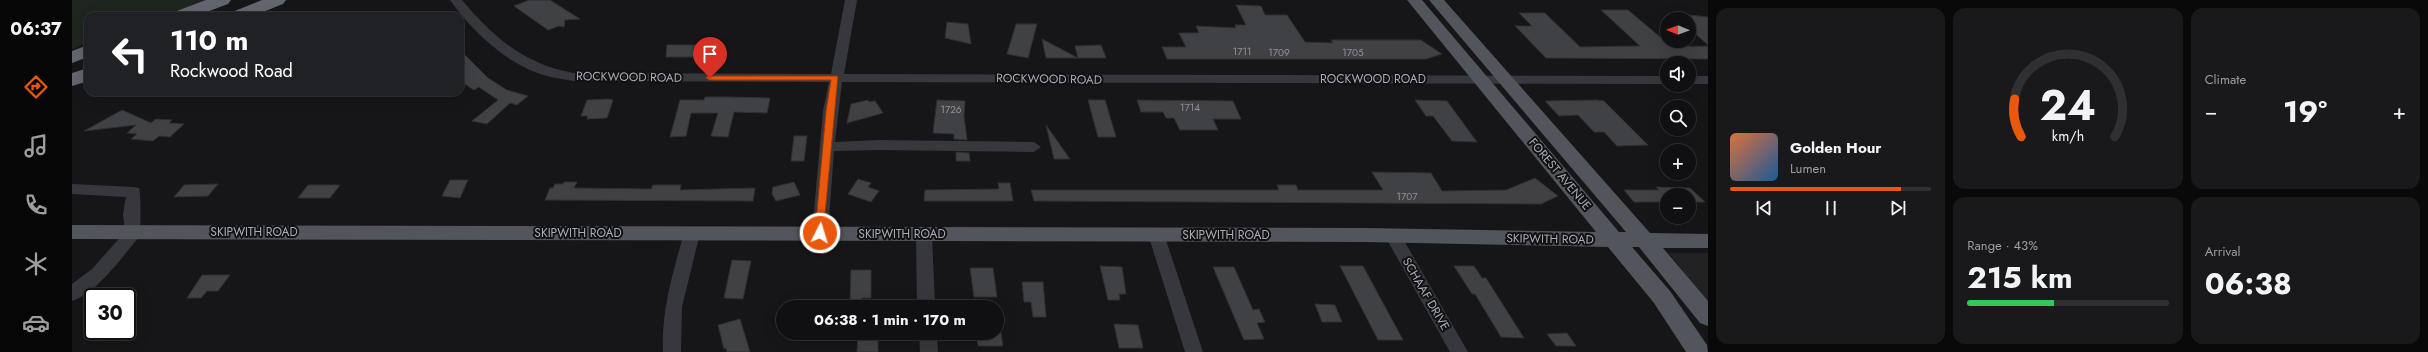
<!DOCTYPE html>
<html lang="en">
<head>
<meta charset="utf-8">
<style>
	:root { --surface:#101012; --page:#19191b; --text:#f1f3f6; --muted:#9c9d9f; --line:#303032; --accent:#ea580c }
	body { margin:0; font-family:Jost,sans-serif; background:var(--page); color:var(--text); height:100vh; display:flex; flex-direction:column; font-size:15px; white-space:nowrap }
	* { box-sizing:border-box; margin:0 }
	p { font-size:13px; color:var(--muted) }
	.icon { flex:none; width:22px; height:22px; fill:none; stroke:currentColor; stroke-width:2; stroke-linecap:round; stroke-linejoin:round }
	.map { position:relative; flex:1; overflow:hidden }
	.sheet { display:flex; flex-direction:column; gap:8px; padding:8px; background:#09090a; width:720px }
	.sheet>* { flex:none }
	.banner { position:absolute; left:12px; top:12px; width:380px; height:84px; border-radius:12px; box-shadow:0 4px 16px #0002,0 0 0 1px var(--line); background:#202124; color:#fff; overflow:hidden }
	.needle { width:26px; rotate:271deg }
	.tools { position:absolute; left:1588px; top:12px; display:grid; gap:8px }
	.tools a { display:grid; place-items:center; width:36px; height:36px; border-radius:50%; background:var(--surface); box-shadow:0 4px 16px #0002,0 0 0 1px var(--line); font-size:20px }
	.speed { position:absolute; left:12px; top:288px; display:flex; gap:8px; font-size:20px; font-weight:700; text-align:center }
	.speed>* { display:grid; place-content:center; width:52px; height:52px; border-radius:50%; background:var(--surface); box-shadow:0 4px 16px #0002,0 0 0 1px var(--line); line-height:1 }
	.speed .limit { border:2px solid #111; border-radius:6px; background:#fff; color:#111 }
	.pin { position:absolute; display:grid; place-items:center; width:34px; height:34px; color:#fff; margin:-41px -17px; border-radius:50% 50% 50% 0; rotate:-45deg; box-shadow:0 0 4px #0007 }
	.pin .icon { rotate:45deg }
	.me { position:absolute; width:44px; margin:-22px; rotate:5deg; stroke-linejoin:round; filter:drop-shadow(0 0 3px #0008) }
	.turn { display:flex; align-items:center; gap:14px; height:84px; padding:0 20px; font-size:18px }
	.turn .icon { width:52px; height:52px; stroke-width:2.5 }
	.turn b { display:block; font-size:28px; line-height:34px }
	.big { font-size:30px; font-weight:700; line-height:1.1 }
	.sheet .card { flex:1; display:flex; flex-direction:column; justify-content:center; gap:6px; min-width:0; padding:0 14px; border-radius:12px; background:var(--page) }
	.sheet .dial { align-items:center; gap:0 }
	.dial svg { height:104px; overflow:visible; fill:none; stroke:var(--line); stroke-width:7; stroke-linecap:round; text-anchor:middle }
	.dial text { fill:var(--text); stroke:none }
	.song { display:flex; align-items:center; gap:12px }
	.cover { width:48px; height:48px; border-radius:6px; background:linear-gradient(135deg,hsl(20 70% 55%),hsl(210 70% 35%)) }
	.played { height:4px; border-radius:2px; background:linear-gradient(90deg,var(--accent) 85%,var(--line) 85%) }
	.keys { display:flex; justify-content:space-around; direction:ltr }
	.heat { display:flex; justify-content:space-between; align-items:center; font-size:22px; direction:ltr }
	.charge { height:6px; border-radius:3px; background:linear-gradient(90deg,#34c759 43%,var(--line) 0) }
	.sheet .tiles { flex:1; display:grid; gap:8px; grid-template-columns:repeat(3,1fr) }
	.card:first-child { grid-row:span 2 }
	.trip { position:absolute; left:704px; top:300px; width:228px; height:40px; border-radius:20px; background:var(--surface); box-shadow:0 4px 16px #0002,0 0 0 1px var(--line); font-weight:700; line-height:40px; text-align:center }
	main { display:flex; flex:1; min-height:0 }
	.tab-bar { display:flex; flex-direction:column; width:72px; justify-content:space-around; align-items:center; background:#060607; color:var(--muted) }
	.tab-bar .icon { width:28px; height:28px }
	.tab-bar .active { color:var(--accent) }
	.tab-bar b { font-size:18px; color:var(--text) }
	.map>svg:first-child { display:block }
	.built { fill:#222225 }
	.green { fill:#1e261f }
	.building { fill:#404145; stroke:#303034 }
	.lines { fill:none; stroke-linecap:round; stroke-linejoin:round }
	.minor { fill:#37383d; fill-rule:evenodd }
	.major { fill:#53555c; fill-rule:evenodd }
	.highway { fill:#63666e; fill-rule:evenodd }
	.route { fill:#ea580c; stroke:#983908 }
	.labels { text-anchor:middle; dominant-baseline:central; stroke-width:4; stroke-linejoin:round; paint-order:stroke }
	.number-label { font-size:10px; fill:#8e929b }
	.street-label { font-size:12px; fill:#a8adb8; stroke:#111113 }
</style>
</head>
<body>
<main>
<nav class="tab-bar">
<b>06:37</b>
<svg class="icon active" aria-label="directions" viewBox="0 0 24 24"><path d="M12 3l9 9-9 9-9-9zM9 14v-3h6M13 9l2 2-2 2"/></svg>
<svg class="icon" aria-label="music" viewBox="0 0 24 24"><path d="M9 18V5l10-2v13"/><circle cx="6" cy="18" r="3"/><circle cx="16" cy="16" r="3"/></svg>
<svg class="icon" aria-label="phone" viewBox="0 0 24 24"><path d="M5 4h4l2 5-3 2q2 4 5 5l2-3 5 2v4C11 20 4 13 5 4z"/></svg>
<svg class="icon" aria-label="climate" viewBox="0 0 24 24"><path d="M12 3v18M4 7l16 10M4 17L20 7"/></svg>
<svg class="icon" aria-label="car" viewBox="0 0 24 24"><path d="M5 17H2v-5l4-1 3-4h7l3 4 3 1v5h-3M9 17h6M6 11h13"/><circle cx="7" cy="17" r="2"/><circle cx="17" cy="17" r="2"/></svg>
</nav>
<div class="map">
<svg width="1636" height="352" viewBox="0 0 1636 352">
	<rect width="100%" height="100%" fill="#161618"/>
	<!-- built -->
	<path class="built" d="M1597,253H1636V304Z"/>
	<!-- green -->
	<path class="green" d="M0,0H139L93,16H16V43L0,49Z"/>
	<!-- building -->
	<g class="building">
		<path d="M457,0H478L508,19L493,20L492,27L487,26L476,30L442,6Z"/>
		<path d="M1164,5L1189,6L1193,15H1215L1233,42L1261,43L1259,40H1349L1370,54L1354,59H1095L1090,47H1114L1107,33H1127L1124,26L1164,28L1163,25H1174Z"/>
		<path d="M1529,10H1556L1600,47L1636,46V59L1474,58L1443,26H1460L1447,13H1473L1508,47L1568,46Z"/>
		<path d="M1617,15L1636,17V45L1617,28Z"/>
		<path d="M875,22L896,24L899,44L873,38Z"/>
		<path d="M944,24H965L956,58L935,54Z"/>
		<path d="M970,39L1006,58H974Z"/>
		<path d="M595,45H626L623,57H594Z"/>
		<path d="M1029,45L1034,58H1006L1003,46Z"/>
		<path d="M388,50L416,78L435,90L456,96L445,105L438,103L415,124L400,121L426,100L407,87L402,90L388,81Z"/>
		<path d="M633,97H657L698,98L695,113L662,112L656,137L639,136L646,113H619L614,136L598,137L608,100H632Z"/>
		<path d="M537,99L541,100L535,118L515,119L516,116H509L515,100Z"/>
		<path d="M796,100L797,102L803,101L811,113L775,123L779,104Z"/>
		<path d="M865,100L893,101L892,116L895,140L882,139V134L861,133Z"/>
		<path d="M1016,100H1033L1044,137H1026Z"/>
		<path d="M1065,100L1161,101L1169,119H1141L1146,130H1108L1102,118H1094L1091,112H1069Z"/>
		<path d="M1343,100L1375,101L1405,142L1380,141L1361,116H1354Z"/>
		<path d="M1525,100L1532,101L1576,145L1545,146L1532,132H1522L1506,115L1487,116L1473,101Z"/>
		<path d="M50,110L79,123L84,119L100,120L97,123L112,124L98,137L87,136L81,141L59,139L65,134L55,133L64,125L12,131Z"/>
		<path d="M974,125L998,159H982Z"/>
		<path d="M722,136H735L732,161H719Z"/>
		<path d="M884,152L897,153L898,161H884Z"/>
		<path d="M1300,172L1359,173L1370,191L1434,190L1463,178L1486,196L1469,204L962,201L959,190H1207L1205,185H1224L1226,190H1311Z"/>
		<path d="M786,179L799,183L796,187L807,191L799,202L776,194Z"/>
		<path d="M378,180H396L388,198L370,196Z"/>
		<path d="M492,182H505L502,188L579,189L581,185H609L608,190L683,188L681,201L473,200L478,188H481L483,184H491Z"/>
		<path d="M722,182L728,195L704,201L700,194L701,187Z"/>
		<path d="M926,183H938L941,201H852L853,190L927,189Z"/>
		<path d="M146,184L136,196L102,197L112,185Z"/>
		<path d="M236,185H268L258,198H226Z"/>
		<path d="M1584,187L1618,188L1633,202H1617V195H1595V202H1562L1552,190H1587Z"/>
		<path d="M660,260L679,261L671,299L652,298Z"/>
		<path d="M1028,266L1050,267L1054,294H1047L1048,300H1036Z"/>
		<path d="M1268,266H1291L1331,340H1306Z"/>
		<path d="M1382,266H1402L1410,278H1414L1452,338L1429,337L1403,294H1400Z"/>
		<path d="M1141,267H1162L1181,310L1187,309L1193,322L1185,323L1192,339L1172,340Z"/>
		<path d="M898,268H921L925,297H902Z"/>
		<path d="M779,270H799V298H790L789,303H778Z"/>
		<path d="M130,275H158L146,291H135L129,298H115Z"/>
		<path d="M950,282H971L974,317H961L959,302H952Z"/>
		<path d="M1243,304L1263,305L1270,322H1250Z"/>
		<path d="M668,319L678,352H655L654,348L652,349L646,325Z"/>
		<path d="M1042,324L1066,325L1071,348H1047Z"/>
		<path d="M786,333H806V352H785Z"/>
		<path d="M905,333H929L931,346H906Z"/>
		<path d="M1495,333L1504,346H1484L1475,334Z"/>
	</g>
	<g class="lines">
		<!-- minor -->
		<g class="minor">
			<path d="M378,0H390C421,37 453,65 502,73L759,74L773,0H785L772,74L1595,76V84L770,82L763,142L807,140L962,142L969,147L962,152L807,150L762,151L756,233L754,237H742L740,233L751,111L757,82L502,81C489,79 475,77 463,72C430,59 398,29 378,0Z"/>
			<rect x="1617" y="76" width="19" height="8"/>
			<path d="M0,184L62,187L67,188C69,192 69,234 67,237C50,257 25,293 0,301V284L20,269L53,232L51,214L54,197L0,194Z"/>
			<path d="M620,227L626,229L628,233L610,307L609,352H591C589,311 601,272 612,233L614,229Z"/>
			<path d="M852,228L858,230L860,234L863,307H845L844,234L846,230Z"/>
			<path d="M1084,228L1090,230L1092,234L1131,352H1113L1076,234L1078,230Z"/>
			<path d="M1321,230L1327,232L1396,352H1378L1313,236L1315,232Z"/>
			<path d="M847,333H865L866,352H848Z"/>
		</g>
		<!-- major -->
		<path class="major" d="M1335,0H1350L1547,232H1554L1357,0H1372L1578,233L1636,234V248H1591L1636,301V326L1628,323L1567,247H1560L1598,291L1635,345L1636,352H1614L1582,303L1536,247L1293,242L0,239V225L1293,228L1524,232Z"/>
		<!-- highway -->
		<g class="highway">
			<path d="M134,0H159L156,4L124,16H99L102,12Z"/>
			<path d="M190,0H214L211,4L181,16H157L160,12Z"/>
			<path d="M16,45V57L0,63V51Z"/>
			<path d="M16,68V81L0,86V73Z"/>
		</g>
	</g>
	<!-- route -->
	<path class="route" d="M635,76H766L751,236L748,237L743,233L754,111L759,80H638L634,78Z"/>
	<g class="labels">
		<!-- number labels -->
		<g class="number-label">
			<text x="1170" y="51">1711</text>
			<text x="1207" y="52">1709</text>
			<text x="1281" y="52">1705</text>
			<text x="1118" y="107">1714</text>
			<text x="879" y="109">1726</text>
			<text x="1335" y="196">1707</text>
		</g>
		<!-- street labels -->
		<g class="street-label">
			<text transform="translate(557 77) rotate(1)">ROCKWOOD ROAD</text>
			<text transform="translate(977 79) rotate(1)">ROCKWOOD ROAD</text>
			<text x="1301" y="79">ROCKWOOD ROAD</text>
			<text transform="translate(1488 174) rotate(50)">FOREST AVENUE</text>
			<text x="182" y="232">SKIPWITH ROAD</text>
			<text x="506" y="233">SKIPWITH ROAD</text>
			<text x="830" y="234">SKIPWITH ROAD</text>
			<text x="1154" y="235">SKIPWITH ROAD</text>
			<text transform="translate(1478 239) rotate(1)">SKIPWITH ROAD</text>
			<text transform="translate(1354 294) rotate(60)">SCHAAF DRIVE</text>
		</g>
	</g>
</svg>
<div class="tools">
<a><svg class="needle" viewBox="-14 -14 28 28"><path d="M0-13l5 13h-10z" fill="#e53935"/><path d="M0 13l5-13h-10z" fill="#9c9d9f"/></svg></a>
<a><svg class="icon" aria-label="sound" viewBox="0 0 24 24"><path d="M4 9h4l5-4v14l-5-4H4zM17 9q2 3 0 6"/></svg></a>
<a><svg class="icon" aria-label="search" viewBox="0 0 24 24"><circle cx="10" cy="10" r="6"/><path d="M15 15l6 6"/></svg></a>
<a>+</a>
<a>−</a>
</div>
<div class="speed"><div class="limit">30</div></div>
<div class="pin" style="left:638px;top:78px;background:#d93025"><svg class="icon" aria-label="arrive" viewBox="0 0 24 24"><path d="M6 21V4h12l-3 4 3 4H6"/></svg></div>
<svg class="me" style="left:748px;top:233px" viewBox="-20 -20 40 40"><circle r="17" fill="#ea580c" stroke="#fff" stroke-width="3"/><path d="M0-11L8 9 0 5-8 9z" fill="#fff"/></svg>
<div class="trip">06:38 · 1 min · 170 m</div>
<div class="banner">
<div class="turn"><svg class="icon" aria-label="left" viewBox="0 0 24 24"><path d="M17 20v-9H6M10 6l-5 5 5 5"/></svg><div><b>110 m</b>Rockwood Road</div></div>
</div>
</div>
<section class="sheet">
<div class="tiles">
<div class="card">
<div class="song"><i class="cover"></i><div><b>Golden Hour</b><p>Lumen</p></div></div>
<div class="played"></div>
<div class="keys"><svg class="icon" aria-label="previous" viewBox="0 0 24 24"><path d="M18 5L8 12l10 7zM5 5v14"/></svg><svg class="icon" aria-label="pause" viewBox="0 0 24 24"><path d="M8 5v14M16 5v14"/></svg><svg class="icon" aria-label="next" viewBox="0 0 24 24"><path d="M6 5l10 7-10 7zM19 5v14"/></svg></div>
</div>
<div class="card dial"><svg viewBox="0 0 100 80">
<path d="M14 69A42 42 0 1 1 86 69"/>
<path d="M14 69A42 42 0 0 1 9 40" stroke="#ea580c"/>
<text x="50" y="56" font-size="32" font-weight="700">24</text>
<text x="50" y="72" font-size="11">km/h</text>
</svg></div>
<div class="card"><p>Climate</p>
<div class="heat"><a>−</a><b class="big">19°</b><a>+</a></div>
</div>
<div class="card"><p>Range · 43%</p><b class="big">215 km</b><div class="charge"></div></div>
<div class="card"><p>Arrival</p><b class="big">06:38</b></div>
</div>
</section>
</main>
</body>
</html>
